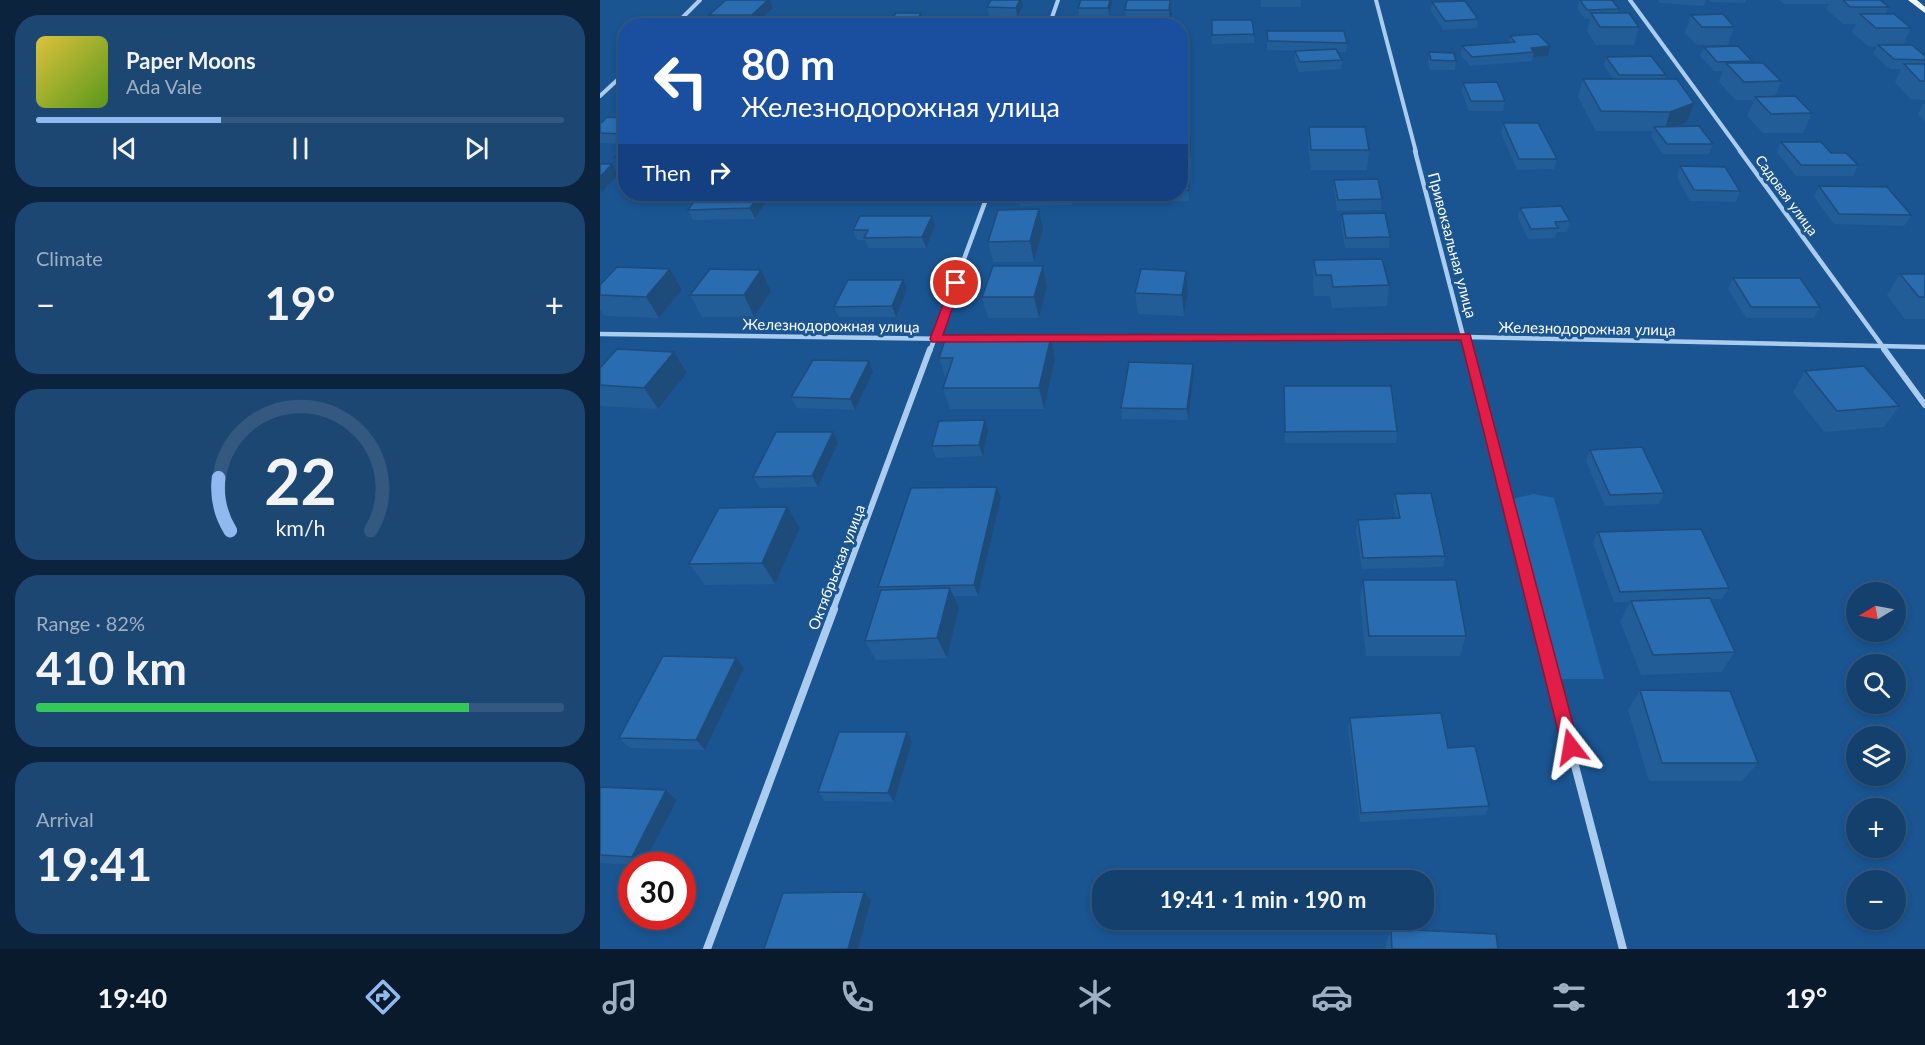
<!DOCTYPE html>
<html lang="en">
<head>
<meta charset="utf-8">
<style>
	:root { --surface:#14406e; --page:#1d4773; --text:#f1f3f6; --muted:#9dafc2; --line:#335981; --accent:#90b9f0 }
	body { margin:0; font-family:Lato,sans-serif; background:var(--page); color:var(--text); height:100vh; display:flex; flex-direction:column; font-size:22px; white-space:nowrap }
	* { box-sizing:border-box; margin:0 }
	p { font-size:20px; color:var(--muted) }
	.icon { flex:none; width:33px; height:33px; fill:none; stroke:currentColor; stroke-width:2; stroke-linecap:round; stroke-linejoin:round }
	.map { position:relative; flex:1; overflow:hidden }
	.sheet { display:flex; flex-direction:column; gap:15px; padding:15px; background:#0b233c; width:600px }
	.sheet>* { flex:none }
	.hud { position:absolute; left:18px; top:18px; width:570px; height:183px; border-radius:24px; box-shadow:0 3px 9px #0003,0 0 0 2px var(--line); background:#1a4fa0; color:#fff; overflow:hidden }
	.needle { width:39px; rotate:260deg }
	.tools { position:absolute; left:1246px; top:582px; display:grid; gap:12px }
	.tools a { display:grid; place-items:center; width:60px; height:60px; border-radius:50%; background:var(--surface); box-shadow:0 3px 9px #0003,0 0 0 2px var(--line); font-size:30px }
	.speed { position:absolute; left:18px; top:852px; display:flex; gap:12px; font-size:30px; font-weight:700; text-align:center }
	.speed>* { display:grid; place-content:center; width:78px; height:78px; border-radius:50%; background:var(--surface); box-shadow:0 3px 9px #0003,0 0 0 2px var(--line); line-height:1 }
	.speed .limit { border:9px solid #d22; background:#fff; color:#111 }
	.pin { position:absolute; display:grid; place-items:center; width:51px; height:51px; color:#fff; margin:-26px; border:3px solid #fff; border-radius:50%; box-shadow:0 2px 6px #0007 }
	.me { position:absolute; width:66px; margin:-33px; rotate:346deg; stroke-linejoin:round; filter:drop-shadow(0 0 4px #0008) }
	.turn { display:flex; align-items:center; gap:21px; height:126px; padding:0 24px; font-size:27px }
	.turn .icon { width:78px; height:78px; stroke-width:2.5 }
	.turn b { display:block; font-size:42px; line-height:51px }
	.then { display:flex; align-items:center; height:57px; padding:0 24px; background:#0003; gap:12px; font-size:22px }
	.big { font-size:45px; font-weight:700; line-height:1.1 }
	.sheet .card { flex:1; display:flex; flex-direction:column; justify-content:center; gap:9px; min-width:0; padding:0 21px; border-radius:24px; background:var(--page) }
	.sheet .dial { align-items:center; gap:0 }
	.dial svg { height:156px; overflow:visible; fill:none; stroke:var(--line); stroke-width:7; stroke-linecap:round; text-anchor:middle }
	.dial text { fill:var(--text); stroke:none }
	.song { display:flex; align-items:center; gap:18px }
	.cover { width:72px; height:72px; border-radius:9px; background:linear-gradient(135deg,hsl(50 70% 55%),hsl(90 70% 35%)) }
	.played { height:6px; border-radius:3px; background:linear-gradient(90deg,var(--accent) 35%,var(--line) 35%) }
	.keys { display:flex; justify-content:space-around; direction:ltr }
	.heat { display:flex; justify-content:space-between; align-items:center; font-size:33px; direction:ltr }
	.charge { height:9px; border-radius:4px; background:linear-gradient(90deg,#34c759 82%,var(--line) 0) }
	.trip { position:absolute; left:492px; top:870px; width:342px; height:60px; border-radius:24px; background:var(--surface); box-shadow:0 3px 9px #0003,0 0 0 2px var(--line); font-weight:700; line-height:60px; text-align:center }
	.tabs { display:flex; height:96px; justify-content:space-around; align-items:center; background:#081a2c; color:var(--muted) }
	.tabs .icon { width:42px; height:42px }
	.tabs .selected { color:var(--accent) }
	.tabs b { font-size:27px; color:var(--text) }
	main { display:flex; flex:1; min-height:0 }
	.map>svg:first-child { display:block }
	.green { fill:#2367ab }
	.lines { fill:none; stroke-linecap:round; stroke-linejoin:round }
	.street-far3 { stroke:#aacdef; stroke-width:4 }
	.street-far2 { stroke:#aacdef; stroke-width:4.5 }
	.street-far1 { stroke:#aacdef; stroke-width:6 }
	.street { stroke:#aacdef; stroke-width:8 }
	.primary { fill:#f2f8ff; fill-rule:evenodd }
	.wall { fill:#235d97 }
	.shaded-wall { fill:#1d4c7b }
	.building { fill:#296cb0; stroke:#1d4c7b; stroke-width:1.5 }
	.route { fill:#e11d48; stroke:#92132f; stroke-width:1.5 }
	.labels { text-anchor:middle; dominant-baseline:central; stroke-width:6; stroke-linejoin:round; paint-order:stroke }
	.far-street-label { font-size:14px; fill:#fff; stroke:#1a5592 }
	.street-label { font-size:15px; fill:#fff; stroke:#1a5592 }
</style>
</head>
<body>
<main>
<section class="sheet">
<div class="card">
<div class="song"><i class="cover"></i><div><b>Paper Moons</b><p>Ada Vale</p></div></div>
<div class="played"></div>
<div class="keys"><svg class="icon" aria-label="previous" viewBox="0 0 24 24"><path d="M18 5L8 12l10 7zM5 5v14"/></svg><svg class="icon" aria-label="pause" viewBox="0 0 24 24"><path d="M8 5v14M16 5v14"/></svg><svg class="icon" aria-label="next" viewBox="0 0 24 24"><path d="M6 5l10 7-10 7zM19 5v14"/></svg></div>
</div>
<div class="card"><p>Climate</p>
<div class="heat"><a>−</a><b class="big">19°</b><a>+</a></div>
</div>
<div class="card dial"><svg viewBox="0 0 100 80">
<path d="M14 69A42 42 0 1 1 86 69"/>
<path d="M14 69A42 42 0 0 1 8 42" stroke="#90b9f0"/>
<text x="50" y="56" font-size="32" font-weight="700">22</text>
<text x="50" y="72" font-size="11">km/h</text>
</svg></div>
<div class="card"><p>Range · 82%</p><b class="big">410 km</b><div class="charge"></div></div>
<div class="card"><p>Arrival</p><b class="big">19:41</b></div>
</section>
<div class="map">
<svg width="1325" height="949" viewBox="0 0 1325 949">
	<rect width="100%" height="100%" fill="#1a5592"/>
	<!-- green -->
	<path class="green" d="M934,494L954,498L1004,679H953L912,499Z"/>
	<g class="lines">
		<!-- street-far3 -->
		<g class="street-far3">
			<path d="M776,0L816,152"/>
			<path d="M1030,0L1141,152"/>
			<path d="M74,26L100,0"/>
			<path d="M449,26L458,0"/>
			<path d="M0,96L26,72"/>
		</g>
		<!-- street-far2 -->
		<g class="street-far2">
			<path d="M815,151L867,351"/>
			<path d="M1140,151L1286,351"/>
			<path d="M0,334L353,339"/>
			<path d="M445,339L866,337L1325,347"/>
			<path d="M330,351L388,194"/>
		</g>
		<!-- street-far1 -->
		<g class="street-far1">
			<path d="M867,349L935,610"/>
			<path d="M1284,349L1325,405"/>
			<path d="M233,610L330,349"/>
		</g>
		<!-- street -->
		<g class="street">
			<path d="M934,609L1023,949"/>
			<path d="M107,949L234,609"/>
		</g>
		<!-- primary -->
		<path class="primary" d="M1308,0H1317L1325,7V13Z"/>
	</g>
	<!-- wall -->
	<g class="wall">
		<path d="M126,0H170L173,8L156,24H147L148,26H103L112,22L109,15Z"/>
		<path d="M481,0H512V5L509,16L479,17L478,8Z"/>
		<path d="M571,0L572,14L571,26H527L525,10Z"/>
		<rect x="661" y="0" width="40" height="7"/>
		<path d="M979,0H1012L1019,9L1018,13L1039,27L1034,45H996L987,31L990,19H985L977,8Z"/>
		<path d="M1058,0H1106L1104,6L1060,3Z"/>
		<path d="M1109,0H1146L1145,3L1111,2Z"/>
		<path d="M1179,0H1280L1289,7L1285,14L1311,28L1303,45L1325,56V100L1310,99L1295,82L1301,69H1290L1273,54L1277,46H1268L1252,32L1256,24H1243L1226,9L1229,4H1184Z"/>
		<path d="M832,2L878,19L877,28L843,30L831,11Z"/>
		<path d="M387,7H423L417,16H389Z"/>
		<path d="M1091,15L1134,27L1128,45H1096L1085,32Z"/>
		<path d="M612,20L654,34V43L612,44Z"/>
		<path d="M667,31L747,43L746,52H738L742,60L741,69L699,72L695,61V51H701L667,50Z"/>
		<path d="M910,36L948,56L933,57L932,61L870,66L861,55L862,46L909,42Z"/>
		<path d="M1104,47L1152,61V63L1181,81L1175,96L1212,113L1203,133H1163L1147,116L1154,100H1136L1119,82L1123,71H1114L1100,56Z"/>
		<path d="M829,52L856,61L855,70H830L828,62Z"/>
		<path d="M1006,57L1066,75L1065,79L1087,122L1075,126L1113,144L1109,154H1063L1051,137L1053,131H996L978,97L983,79H1013L1004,66Z"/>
		<path d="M863,83L905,101L903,111H869L862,92Z"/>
		<path d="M1323,104H1325V122L1318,114Z"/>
		<path d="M26,118V144L0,143V124Z"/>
		<path d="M903,123L957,159L954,169L917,170L901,133Z"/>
		<path d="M709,127L769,150L767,170H711L708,146Z"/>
		<path d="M580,137L591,147V167H580Z"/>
		<path d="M1181,142L1231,153L1258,165L1253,176H1196L1177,152Z"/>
		<path d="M26,145V178L14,158Z"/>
		<path d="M1080,166L1140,191L1136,202L1090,201L1077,177Z"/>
		<path d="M580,172H588L589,201L548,203L547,194H580Z"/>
		<path d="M734,180L782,199L781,210L737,211L734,190Z"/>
		<path d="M1219,186L1311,215L1304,226L1234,224L1214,197Z"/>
		<path d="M99,194H169L170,195L155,219L93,220L88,210Z"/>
		<path d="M307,194H337L336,195L307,196Z"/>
		<path d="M418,194H475L473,205L420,206Z"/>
		<path d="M920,208L970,221L967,232H957L955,238L928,239L918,218Z"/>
		<path d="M742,214L790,237L789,248H745L741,225Z"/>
		<path d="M335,226L326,248H268L265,240H257L253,230Z"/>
		<path d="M443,230L434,262H393L388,242Z"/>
		<path d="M714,260L789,285L787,306L732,308L730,296H714L713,281Z"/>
		<path d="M443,266L447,287L439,318H388L382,297Z"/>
		<path d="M70,269L82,290L59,318L5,316L0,309V285Z"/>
		<path d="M161,270L171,291L154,317H102L90,295Z"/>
		<path d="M586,271L588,292L584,316L538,314L535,293Z"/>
		<path d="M1300,274H1325V319H1305L1287,295Z"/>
		<path d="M1133,278L1220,307L1214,318H1146L1128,289Z"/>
		<path d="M307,290L296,317H239L234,307Z"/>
		<path d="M74,352L87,373L58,409L1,406L0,404V368Z"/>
		<path d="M339,358L455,359L444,409H350L343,388L346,379Z"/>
		<path d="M1205,371L1299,406L1284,427L1224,432L1193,392Z"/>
		<path d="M273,372L255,410L197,408L191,397Z"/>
		<path d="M594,375L588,420L522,419L521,408Z"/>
		<path d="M684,386L797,431L796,443H685Z"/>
		<path d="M388,431L383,456L336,458L332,446Z"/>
		<path d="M238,443L218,487L160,488L153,477Z"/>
		<path d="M990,450L1064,493L1059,504L1005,506L986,461Z"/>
		<path d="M795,494L845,556L843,567L762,569L756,531L758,520L796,518L793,505Z"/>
		<path d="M401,498L378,596H353L359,608L347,658L276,660L265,641L280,590L278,587Z"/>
		<path d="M187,507L200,528L175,584L105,585L89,564Z"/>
		<path d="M998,532L1129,588L1122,599H1111L1135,652L1121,672L1041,675L1020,621L1030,602H1014L993,543Z"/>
		<path d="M763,580L866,636L860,656H766L760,600Z"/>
		<path d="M136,658L144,668L105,750L30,748L19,738Z"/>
		<path d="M1040,690L1158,763L1142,781H1049L1028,710Z"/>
		<path d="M750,718L848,748L889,806L885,815L760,822L748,728Z"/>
		<path d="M312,742L294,802L225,801L218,792Z"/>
		<path d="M0,787L66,790L77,800L43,865L0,863Z"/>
		<path d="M791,929L898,949H786V943Z"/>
	</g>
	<!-- shaded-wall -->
	<g class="shaded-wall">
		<path d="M168,0H170L173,8L156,24L152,15Z"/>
		<path d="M420,0H422L423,7L417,16L416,8Z"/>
		<path d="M510,0H512V5L509,16L508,8Z"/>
		<path d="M570,0L572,14L570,26L569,10Z"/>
		<path d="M321,13L324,26H313Z"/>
		<path d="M950,46L948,56L933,57L934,52L931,48Z"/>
		<path d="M1094,103L1087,122L1064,131L1070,112Z"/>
		<path d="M12,164L18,174L2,192L0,189V177Z"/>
		<path d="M160,194H169L170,195L155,219L150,208Z"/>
		<path d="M471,194H475L473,205Z"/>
		<path d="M439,209L443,230L434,262L430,241Z"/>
		<path d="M332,216L335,226L326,248L322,237Z"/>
		<path d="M443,266L447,287L439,318L434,297Z"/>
		<path d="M70,269L82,290L59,318L46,297Z"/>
		<path d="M161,270L171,291L154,317L144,295Z"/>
		<path d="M586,271L588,292L584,316L582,295Z"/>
		<path d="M303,280L307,290L296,317L292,306Z"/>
		<path d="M451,337L455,359L444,409L439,388Z"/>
		<path d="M74,352L87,373L58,409L44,388Z"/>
		<path d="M269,361L273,372L255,410L250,399Z"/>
		<path d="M593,364L594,375L588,420L587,409Z"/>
		<path d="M385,420L388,431L383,456L379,445Z"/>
		<path d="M233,432L238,443L218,487L212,476Z"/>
		<path d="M397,487L401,498L378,596L374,585Z"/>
		<path d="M187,507L200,528L175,584L162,563Z"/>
		<path d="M350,588L359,608L347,658L337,638Z"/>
		<path d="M136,658L144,668L105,750L96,740Z"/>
		<path d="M307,732L312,742L294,802L288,793Z"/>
		<path d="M66,790L77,800L43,865L32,857Z"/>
		<path d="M264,892L271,900L258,949H248Z"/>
	</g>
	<!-- building -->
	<g class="building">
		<path d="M126,0H168L152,15H109Z"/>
		<path d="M391,0H420L416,8L387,7Z"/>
		<path d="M481,0H510L508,8H478Z"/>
		<path d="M527,0H570L569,10H525Z"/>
		<path d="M980,0H1012L1019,9L987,10Z"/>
		<path d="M1243,0H1280L1289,7H1250Z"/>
		<path d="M865,1L878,19L845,21L832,2Z"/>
		<path d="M296,13H321L313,26H274L279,19H292Z"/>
		<path d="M991,13H1029L1039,27H1000Z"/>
		<path d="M1123,14L1134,27H1102L1091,15Z"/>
		<path d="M1260,14H1294L1311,28H1276Z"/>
		<path d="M612,20H652L654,34L612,35Z"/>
		<path d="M106,22H146L143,26H103Z"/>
		<path d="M166,22H189L186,26H163Z"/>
		<path d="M347,24H400L399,26H346Z"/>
		<path d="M473,24H504L503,26H472Z"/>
		<path d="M667,31H744L747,43L668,41Z"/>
		<path d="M938,34L950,46L931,48L934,52L872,57L862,46L915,42L910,36Z"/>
		<path d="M1278,45H1312L1325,56V60L1294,59Z"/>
		<path d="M1138,46L1152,61L1117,62L1104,47Z"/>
		<path d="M736,49L742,60L700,62L695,51Z"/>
		<path d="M829,52L854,53L856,61L831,60Z"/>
		<path d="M1051,56L1066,75H1019L1006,57Z"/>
		<path d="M1126,63H1163L1181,81L1144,82Z"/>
		<path d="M1304,64H1325V81H1320Z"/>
		<path d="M983,79H1077L1094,103L1070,112L1001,111Z"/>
		<path d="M897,82L905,101H871L863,83Z"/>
		<path d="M1195,96L1212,113L1171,114L1155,97Z"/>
		<path d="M7,117L26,118V133L24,134L0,133V124Z"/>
		<path d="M903,123H938L957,159H919Z"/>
		<path d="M1099,126L1113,144H1067L1054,127Z"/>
		<path d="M709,127H765L769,150H711Z"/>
		<rect x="580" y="137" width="10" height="20"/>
		<path d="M1181,142H1221L1231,153H1246L1258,165H1201Z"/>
		<path d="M26,145V158H14Z"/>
		<path d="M0,164H12L0,177Z"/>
		<path d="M1080,166L1125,167L1140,191L1094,190Z"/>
		<path d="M580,172H588L589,190L580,191Z"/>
		<path d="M778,179L782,199L738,200L734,180Z"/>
		<path d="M1219,186L1287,187L1311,215L1239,214Z"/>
		<path d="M99,194H160L150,208L88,210Z"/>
		<path d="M961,206L970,221L955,222L958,228L931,229L920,208Z"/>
		<path d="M439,209L430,241L388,242L398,210Z"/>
		<path d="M785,213L790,237L746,238L742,214Z"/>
		<path d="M260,216H332L322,237L264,238L268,230H253Z"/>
		<path d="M782,259L789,285L733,287L731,275H716L714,260Z"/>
		<path d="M393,266H443L434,297H382Z"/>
		<path d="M17,267L70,269L46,297L0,295V285Z"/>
		<path d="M110,269L161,270L144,295H90Z"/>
		<path d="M541,269L586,271L582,295L535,293Z"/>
		<path d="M1300,274H1325V297H1319Z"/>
		<path d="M1133,278H1200L1220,307H1151Z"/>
		<path d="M248,280H303L292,306L234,307Z"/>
		<path d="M346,337H451L439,388H343L353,358H339Z"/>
		<path d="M17,349L74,352L44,388L0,385V368Z"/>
		<path d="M213,360L269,361L250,399L191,397Z"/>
		<path d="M529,362L593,364L587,409L521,408Z"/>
		<path d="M1264,366L1299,406L1237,411L1205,371Z"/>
		<path d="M684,386H791L797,431L685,432Z"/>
		<path d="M385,420L379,445L332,446L339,421Z"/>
		<path d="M176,432H233L212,476L153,477Z"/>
		<path d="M1042,447L1064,493L1010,495L990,450Z"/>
		<path d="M397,487L374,585L278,587L311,488Z"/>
		<path d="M831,493L845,556L763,558L758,520L800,518L795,494Z"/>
		<path d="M187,507L162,563L89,564L119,508Z"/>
		<path d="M1101,529L1129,588L1020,592L998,532Z"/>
		<path d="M763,580H856L866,636H769Z"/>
		<path d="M350,588L337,638L265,641L281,590Z"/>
		<path d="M1110,598L1135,652L1053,655L1031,601Z"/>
		<path d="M63,656L136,658L96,740L19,738Z"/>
		<path d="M1040,690L1130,691L1158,763H1062Z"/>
		<path d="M841,713L848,748L875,746L889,806L761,813L750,718Z"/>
		<path d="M239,732H307L288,793L218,792Z"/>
		<path d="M0,787L66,790L32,857L0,855Z"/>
		<path d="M264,892L248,949H164L183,893Z"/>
		<path d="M791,929L896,934L898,949H792Z"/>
	</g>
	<!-- route -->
	<path class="route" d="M352,281L361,283L343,335L870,334L979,747L977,753L971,755L964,753L962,747L861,340L332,342L330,339Z"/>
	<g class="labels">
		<!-- far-street labels -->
		<g class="far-street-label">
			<text transform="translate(1187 195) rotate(54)">Садовая улица</text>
		</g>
		<!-- street labels -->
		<g class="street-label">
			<text transform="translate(853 245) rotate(75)">Привокзальная улица</text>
			<text transform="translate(231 325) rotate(1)">Железнодорожная улица</text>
			<text transform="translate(987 328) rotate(1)">Железнодорожная улица</text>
			<text transform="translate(236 567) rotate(-69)">Октябрьская улица</text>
		</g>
	</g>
</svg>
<div class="tools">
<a><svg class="needle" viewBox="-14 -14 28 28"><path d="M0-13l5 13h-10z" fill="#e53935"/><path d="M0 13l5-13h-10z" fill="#9dafc2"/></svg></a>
<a><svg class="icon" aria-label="search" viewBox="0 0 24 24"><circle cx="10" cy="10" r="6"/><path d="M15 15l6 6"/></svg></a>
<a><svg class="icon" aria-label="layers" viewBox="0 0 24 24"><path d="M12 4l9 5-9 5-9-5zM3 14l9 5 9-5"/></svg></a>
<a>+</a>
<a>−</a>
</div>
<div class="speed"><div class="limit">30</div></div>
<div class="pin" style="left:356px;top:283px;background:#d93025"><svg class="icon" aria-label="arrive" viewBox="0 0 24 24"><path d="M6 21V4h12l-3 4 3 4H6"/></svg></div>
<svg class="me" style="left:971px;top:747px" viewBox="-20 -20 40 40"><path d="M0-17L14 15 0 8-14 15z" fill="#e11d48" stroke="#fff" stroke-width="4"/></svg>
<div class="trip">19:41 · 1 min · 190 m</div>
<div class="hud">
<div class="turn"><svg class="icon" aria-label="left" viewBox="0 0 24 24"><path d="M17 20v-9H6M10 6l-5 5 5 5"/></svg><div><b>80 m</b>Железнодорожная улица</div></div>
<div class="then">Then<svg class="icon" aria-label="right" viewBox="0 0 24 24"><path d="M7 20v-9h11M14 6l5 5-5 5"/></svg></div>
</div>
</div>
</main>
<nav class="tabs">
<b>19:40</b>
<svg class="icon selected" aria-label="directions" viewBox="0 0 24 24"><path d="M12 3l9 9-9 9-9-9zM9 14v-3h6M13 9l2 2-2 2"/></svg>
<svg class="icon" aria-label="music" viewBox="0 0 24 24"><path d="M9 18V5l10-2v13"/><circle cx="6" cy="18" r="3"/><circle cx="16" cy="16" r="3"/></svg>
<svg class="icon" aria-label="phone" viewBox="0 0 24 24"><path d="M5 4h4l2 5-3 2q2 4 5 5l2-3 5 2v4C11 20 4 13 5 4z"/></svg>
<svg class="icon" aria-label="climate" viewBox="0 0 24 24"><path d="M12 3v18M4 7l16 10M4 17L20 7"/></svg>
<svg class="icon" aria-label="car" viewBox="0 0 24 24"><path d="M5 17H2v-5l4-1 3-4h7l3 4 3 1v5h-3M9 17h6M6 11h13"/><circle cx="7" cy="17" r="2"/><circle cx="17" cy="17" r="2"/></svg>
<svg class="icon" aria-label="filters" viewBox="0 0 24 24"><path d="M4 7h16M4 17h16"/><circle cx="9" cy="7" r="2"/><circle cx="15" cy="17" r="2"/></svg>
<b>19°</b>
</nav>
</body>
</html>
